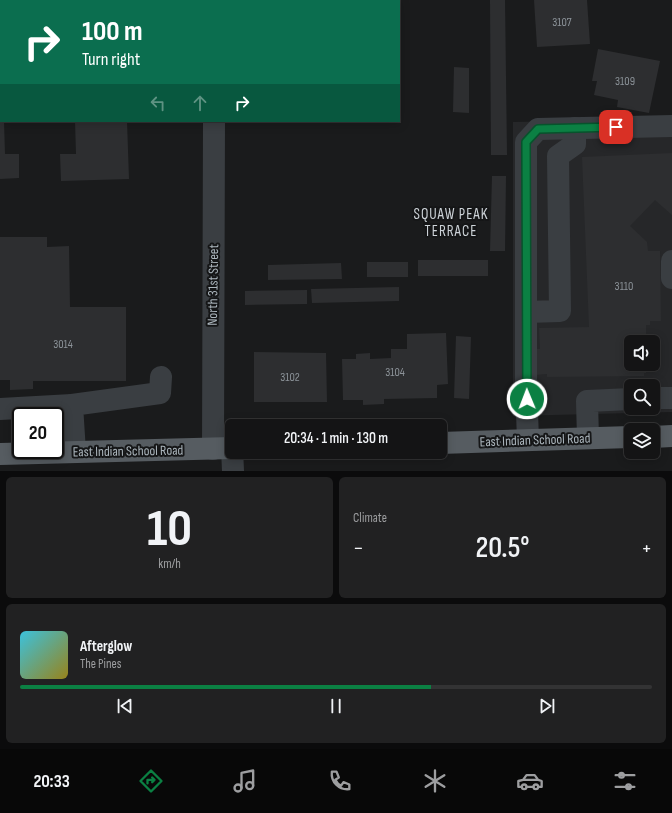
<!DOCTYPE html>
<html lang="en">
<head>
<meta charset="utf-8">
<style>
	:root { --surface:#141415; --page:#212122; --text:#f1f3f6; --muted:#9d9ea0; --line:#333334; --accent:#0b8043 }
	body { margin:0; font-family:"Sofia Sans Condensed",sans-serif; background:var(--page); color:var(--text); height:100vh; display:flex; flex-direction:column; font-size:15px; white-space:nowrap }
	* { box-sizing:border-box; margin:0 }
	p { font-size:13px; color:var(--muted) }
	.icon { flex:none; width:22px; height:22px; fill:none; stroke:currentColor; stroke-width:2; stroke-linecap:round; stroke-linejoin:round }
	.map { position:relative; height:471px; overflow:hidden }
	.details { display:flex; flex-direction:column; gap:6px; padding:6px; background:#0b0b0c; flex:1 }
	.details>* { flex:none }
	.guide { position:absolute; left:0px; top:0px; width:400px; height:122px; box-shadow:0 2px 10px #0003,0 0 0 1px var(--line); background:#0b6e4f; color:#fff; overflow:hidden }
	.controls { position:absolute; left:624px; top:335px; display:grid; gap:8px }
	.controls a { display:grid; place-items:center; width:36px; height:36px; border-radius:6px; background:var(--surface); box-shadow:0 2px 10px #0003,0 0 0 1px var(--line); font-size:20px }
	.speed { position:absolute; left:12px; top:407px; display:flex; gap:8px; font-size:20px; font-weight:700; text-align:center }
	.speed>* { display:grid; place-content:center; width:52px; height:52px; border-radius:50%; background:var(--surface); box-shadow:0 2px 10px #0003,0 0 0 1px var(--line); line-height:1 }
	.speed .limit { border:2px solid #111; border-radius:6px; background:#fff; color:#111 }
	.pin { position:absolute; display:grid; place-items:center; width:34px; height:34px; color:#fff; margin:-17px; border-radius:8px; box-shadow:0 2px 6px #0006 }
	.me { position:absolute; width:44px; margin:-22px; rotate:359deg; stroke-linejoin:round; filter:drop-shadow(0 0 3px #0008) }
	.turn { display:flex; align-items:center; gap:14px; height:84px; padding:0 16px; font-size:18px }
	.turn .icon { width:52px; height:52px; stroke-width:2.5 }
	.turn b { display:block; font-size:28px; line-height:34px }
	.lanes { display:flex; align-items:center; height:38px; padding:0 16px; background:#0003; justify-content:center; gap:20px; direction:ltr }
	.lanes .off { opacity:.35 }
	.big { font-size:30px; font-weight:600; line-height:1.1 }
	.details .card { flex:1; display:flex; flex-direction:column; justify-content:center; gap:6px; min-width:0; padding:0 14px; border-radius:6px; background:var(--page) }
	.details .dial { align-items:center; gap:0 }
	.dial b { font-size:52px; line-height:1 }
	.song { display:flex; align-items:center; gap:12px }
	.cover { width:48px; height:48px; border-radius:6px; background:linear-gradient(135deg,hsl(190 70% 55%),hsl(50 70% 35%)) }
	.played { height:4px; border-radius:2px; background:linear-gradient(90deg,var(--accent) 65%,var(--line) 65%) }
	.keys { display:flex; justify-content:space-around; direction:ltr }
	.heat { display:flex; justify-content:space-between; align-items:center; font-size:22px; direction:ltr }
	.details .tiles { flex:1; display:grid; gap:6px; grid-template-columns:1fr 1fr }
	.card:last-child { grid-column:span 2 }
	.trip { position:absolute; left:225px; top:419px; width:222px; height:40px; border-radius:6px; background:var(--surface); box-shadow:0 2px 10px #0003,0 0 0 1px var(--line); font-weight:600; line-height:40px; text-align:center }
	.menu { display:flex; height:64px; justify-content:space-around; align-items:center; background:#080808; color:var(--muted) }
	.menu .icon { width:28px; height:28px }
	.menu .current { color:var(--accent) }
	.menu b { font-size:18px; color:var(--text) }
	.map>svg:first-child { display:block }
	.built { fill:#262729; fill-rule:evenodd }
	.building { fill:#2d2e30 }
	.lines { fill:none; stroke-linecap:round; stroke-linejoin:round }
	.minor { stroke:#3a3e42; stroke-width:22 }
	.major { stroke:#565c61; stroke-width:22 }
	.route-casing { stroke:#07532c; stroke-width:10 }
	.route { stroke:#0b8043; stroke-width:7 }
	.labels { text-anchor:middle; dominant-baseline:central; stroke-width:4; stroke-linejoin:round; paint-order:stroke }
	.number-label { font-size:12px; fill:#8c9399 }
	.street-label { font-size:14px; fill:#acb6bd; stroke:#151617 }
	.neighbourhood-label { font-size:15px; letter-spacing:1px; fill:#cdd3d8; stroke:#151617 }
</style>
</head>
<body>
<div class="map">
<svg width="672" height="471" viewBox="0 0 672 471">
	<rect width="100%" height="100%" fill="#1a1b1c"/>
	<!-- built -->
	<path class="built" d="M672,119V412L513,416V122ZM631,342H653V364H631ZM631,386H653V408H631Z"/>
	<!-- building -->
	<g class="building">
		<path d="M490,0H505L507,155H491Z"/>
		<path d="M534,0H587L590,44L537,47Z"/>
		<path d="M598,49L660,61L649,113L617,107L618,100L594,95L597,81H592Z"/>
		<path d="M454,67L469,68V113L453,112Z"/>
		<path d="M0,121H4L5,154H19V178L0,179Z"/>
		<path d="M75,121H127L129,179L61,181L60,154H76Z"/>
		<path d="M672,153V215L655,200L630,226L647,242L648,251H660L661,321H650V325H646V338H648V342H631V364H649V368L646,369V373H644V376L547,377V374L534,375L533,349H540L539,328L589,327L582,157Z"/>
		<path d="M492,176H506L505,251H490Z"/>
		<path d="M0,237H47V247L69,246L70,307H126V381H33V389L10,390V380H0Z"/>
		<rect x="418" y="260" width="70" height="16"/>
		<rect x="367" y="262" width="41" height="15"/>
		<path d="M341,263L342,279L268,280V265Z"/>
		<path d="M399,287V301L312,303L311,289Z"/>
		<path d="M307,290V304L245,305V291Z"/>
		<path d="M446,333L448,384L437,385V398L384,399V404L363,405V400H343L342,359H356V354L370,353V359L391,358V349H407V334Z"/>
		<path d="M456,336L471,337L469,399L454,398Z"/>
		<path d="M254,352L326,353L327,402H254Z"/>
	</g>
	<g class="lines">
		<!-- minor -->
		<g class="minor">
			<path d="M213,0V1"/>
			<path d="M672,261V278"/>
			<path d="M526,312L560,311L558,156L575,144V128"/>
			<path d="M653,398H672"/>
			<path d="M0,409L72,405"/>
			<path d="M588,438L587,401L631,399"/>
			<path d="M528,440L526,384V142L538,129L672,126"/>
			<path d="M232,448L233,471"/>
			<path d="M213,449L214,121"/>
			<path d="M75,452L72,405L160,393L161,377"/>
		</g>
		<!-- major -->
		<g class="major">
			<path d="M653,437L672,436"/>
			<path d="M440,443L631,437"/>
			<path d="M0,454L232,448"/>
		</g>
	</g>
	<g class="lines">
		<defs>
			<path id="route" d="M527,399L526,142L538,129L616,127"/>
		</defs>
		<!-- route casing -->
		<use href="#route" class="route-casing"/>
		<!-- route -->
		<use href="#route" class="route"/>
	</g>
	<g class="labels">
		<!-- number labels -->
		<g class="number-label">
			<text x="562" y="22">3107</text>
			<text x="625" y="81">3109</text>
			<text x="624" y="286">3110</text>
			<text x="63" y="344">3014</text>
			<text x="395" y="372">3104</text>
			<text x="290" y="377">3102</text>
		</g>
		<!-- street labels -->
		<g class="street-label">
			<text transform="translate(213 285) rotate(-89)">North 31st Street</text>
			<text transform="translate(535 440) rotate(-2)">East Indian School Road</text>
			<text transform="translate(128 451) rotate(-1)">East Indian School Road</text>
		</g>
		<!-- neighbourhood labels -->
		<g class="neighbourhood-label">
			<text x="451" y="214">SQUAW PEAK<tspan x="451" dy="17">TERRACE</tspan></text>
		</g>
	</g>
</svg>
<div class="controls">
<a><svg class="icon" aria-label="sound" viewBox="0 0 24 24"><path d="M4 9h4l5-4v14l-5-4H4zM17 9q2 3 0 6"/></svg></a>
<a><svg class="icon" aria-label="search" viewBox="0 0 24 24"><circle cx="10" cy="10" r="6"/><path d="M15 15l6 6"/></svg></a>
<a><svg class="icon" aria-label="layers" viewBox="0 0 24 24"><path d="M12 4l9 5-9 5-9-5zM3 14l9 5 9-5"/></svg></a>
</div>
<div class="speed"><div class="limit">20</div></div>
<div class="pin" style="left:616px;top:127px;background:#d93025"><svg class="icon" aria-label="arrive" viewBox="0 0 24 24"><path d="M6 21V4h12l-3 4 3 4H6"/></svg></div>
<svg class="me" style="left:527px;top:399px" viewBox="-20 -20 40 40"><circle r="17" fill="#0b8043" stroke="#fff" stroke-width="3"/><path d="M0-11L8 9 0 5-8 9z" fill="#fff"/></svg>
<div class="trip">20:34 · 1 min · 130 m</div>
<div class="guide">
<div class="turn"><svg class="icon" aria-label="right" viewBox="0 0 24 24"><path d="M7 20v-9h11M14 6l5 5-5 5"/></svg><div><b>100 m</b>Turn right</div></div>
<div class="lanes"><svg class="icon off" aria-label="left" viewBox="0 0 24 24"><path d="M17 20v-9H6M10 6l-5 5 5 5"/></svg><svg class="icon off" aria-label="ahead" viewBox="0 0 24 24"><path d="M12 20V5M6 11l6-6 6 6"/></svg><svg class="icon" aria-label="right" viewBox="0 0 24 24"><path d="M7 20v-9h11M14 6l5 5-5 5"/></svg></div>
</div>
</div>
<section class="details">
<div class="tiles">
<div class="card dial"><b>10</b><p>km/h</p></div>
<div class="card"><p>Climate</p>
<div class="heat"><a>−</a><b class="big">20.5°</b><a>+</a></div>
</div>
<div class="card">
<div class="song"><i class="cover"></i><div><b>Afterglow</b><p>The Pines</p></div></div>
<div class="played"></div>
<div class="keys"><svg class="icon" aria-label="previous" viewBox="0 0 24 24"><path d="M18 5L8 12l10 7zM5 5v14"/></svg><svg class="icon" aria-label="pause" viewBox="0 0 24 24"><path d="M8 5v14M16 5v14"/></svg><svg class="icon" aria-label="next" viewBox="0 0 24 24"><path d="M6 5l10 7-10 7zM19 5v14"/></svg></div>
</div>
</div>
</section>
<nav class="menu">
<b>20:33</b>
<svg class="icon current" aria-label="directions" viewBox="0 0 24 24"><path d="M12 3l9 9-9 9-9-9zM9 14v-3h6M13 9l2 2-2 2"/></svg>
<svg class="icon" aria-label="music" viewBox="0 0 24 24"><path d="M9 18V5l10-2v13"/><circle cx="6" cy="18" r="3"/><circle cx="16" cy="16" r="3"/></svg>
<svg class="icon" aria-label="phone" viewBox="0 0 24 24"><path d="M5 4h4l2 5-3 2q2 4 5 5l2-3 5 2v4C11 20 4 13 5 4z"/></svg>
<svg class="icon" aria-label="climate" viewBox="0 0 24 24"><path d="M12 3v18M4 7l16 10M4 17L20 7"/></svg>
<svg class="icon" aria-label="car" viewBox="0 0 24 24"><path d="M5 17H2v-5l4-1 3-4h7l3 4 3 1v5h-3M9 17h6M6 11h13"/><circle cx="7" cy="17" r="2"/><circle cx="17" cy="17" r="2"/></svg>
<svg class="icon" aria-label="filters" viewBox="0 0 24 24"><path d="M4 7h16M4 17h16"/><circle cx="9" cy="7" r="2"/><circle cx="15" cy="17" r="2"/></svg>
</nav>
</body>
</html>
